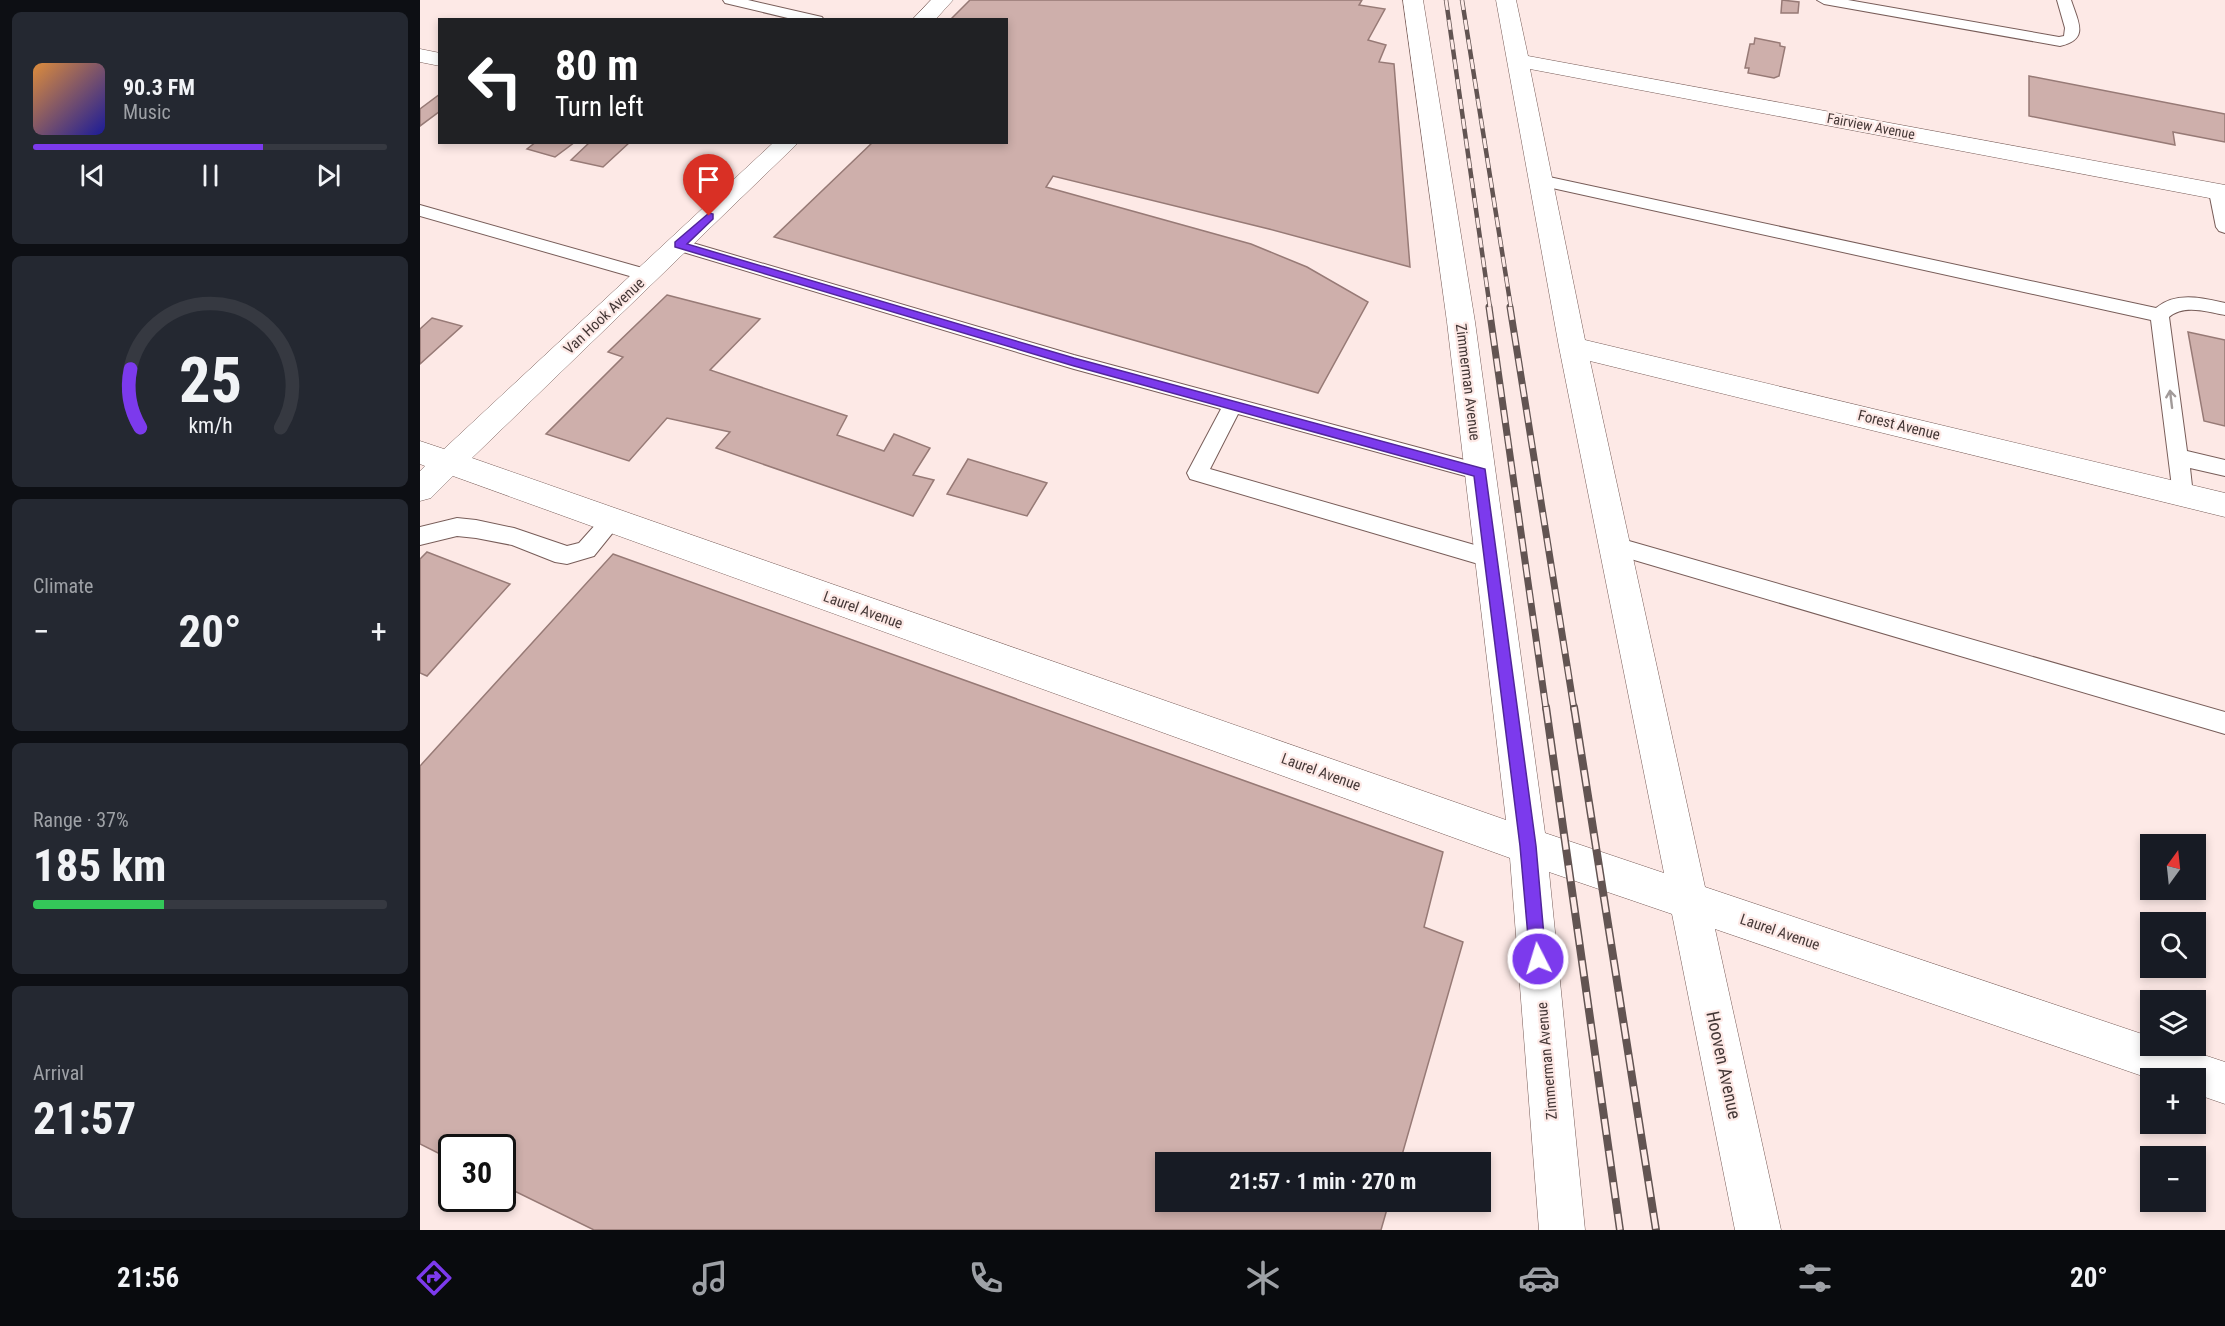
<!DOCTYPE html>
<html lang="en">
<head>
<meta charset="utf-8">
<style>
	:root { --surface:#171b24; --page:#242831; --text:#f1f3f6; --muted:#9ea1a6; --line:#363941; --accent:#7c3aed }
	body { margin:0; font-family:"Roboto Condensed",sans-serif; background:var(--page); color:var(--text); height:100vh; display:flex; flex-direction:column; font-size:22px; white-space:nowrap }
	* { box-sizing:border-box; margin:0 }
	p { font-size:20px; color:var(--muted) }
	.icon { flex:none; width:33px; height:33px; fill:none; stroke:currentColor; stroke-width:2; stroke-linecap:round; stroke-linejoin:round }
	.map { position:relative; flex:1; overflow:hidden }
	.sheet { display:flex; flex-direction:column; gap:12px; padding:12px; background:#0d0f14; width:420px }
	.sheet>* { flex:none }
	.hud { position:absolute; left:18px; top:18px; width:570px; height:126px; border-radius:0px; box-shadow:0 3px 9px #0003; background:#202124; color:#fff; overflow:hidden }
	.needle { width:39px; rotate:15deg }
	.fabs { position:absolute; left:1720px; top:834px; display:grid; gap:12px }
	.fabs a { display:grid; place-items:center; width:66px; height:66px; border-radius:0px; background:var(--surface); box-shadow:0 3px 9px #0003; font-size:30px }
	.speed { position:absolute; left:18px; top:1134px; display:flex; gap:12px; font-size:30px; font-weight:700; text-align:center }
	.speed>* { display:grid; place-content:center; width:78px; height:78px; border-radius:50%; background:var(--surface); box-shadow:0 3px 9px #0003; line-height:1 }
	.speed .limit { border:3px solid #111; border-radius:9px; background:#fff; color:#111 }
	.pin { position:absolute; display:grid; place-items:center; width:51px; height:51px; color:#fff; margin:-62px -26px; border-radius:50% 50% 50% 0; rotate:-45deg; box-shadow:0 0 6px #0007 }
	.pin .icon { rotate:45deg }
	.me { position:absolute; width:66px; margin:-33px; rotate:355deg; stroke-linejoin:round; filter:drop-shadow(0 0 4px #0008) }
	.turn { display:flex; align-items:center; gap:21px; height:126px; padding:0 18px; font-size:27px }
	.turn .icon { width:78px; height:78px; stroke-width:2.5 }
	.turn b { display:block; font-size:42px; line-height:51px }
	.big { font-size:45px; font-weight:700; line-height:1.1 }
	.sheet .tile { flex:1; display:flex; flex-direction:column; justify-content:center; gap:9px; min-width:0; padding:0 21px; border-radius:9px; background:var(--page) }
	.sheet .dial { align-items:center; gap:0 }
	.dial svg { height:156px; overflow:visible; fill:none; stroke:var(--line); stroke-width:7; stroke-linecap:round; text-anchor:middle }
	.dial text { fill:var(--text); stroke:none }
	.song { display:flex; align-items:center; gap:18px }
	.cover { width:72px; height:72px; border-radius:9px; background:linear-gradient(135deg,hsl(30 70% 55%),hsl(240 70% 35%)) }
	.played { height:6px; border-radius:3px; background:linear-gradient(90deg,var(--accent) 65%,var(--line) 65%) }
	.keys { display:flex; justify-content:space-around; direction:ltr }
	.heat { display:flex; justify-content:space-between; align-items:center; font-size:33px; direction:ltr }
	.charge { height:9px; border-radius:4px; background:linear-gradient(90deg,#34c759 37%,var(--line) 0) }
	.trip { position:absolute; left:735px; top:1152px; width:336px; height:60px; border-radius:0px; background:var(--surface); box-shadow:0 3px 9px #0003; font-weight:700; line-height:60px; text-align:center }
	.tabs { display:flex; height:96px; justify-content:space-around; align-items:center; background:#090b0e; color:var(--muted) }
	.tabs .icon { width:42px; height:42px }
	.tabs .current { color:var(--accent) }
	.tabs b { font-size:27px; color:var(--text) }
	main { display:flex; flex:1; min-height:0 }
	.map>svg:first-child { display:block }
	.building { fill:#ceafab; stroke:#977a76; stroke-width:1.5 }
	.lines { fill:none; stroke-linecap:round; stroke-linejoin:round }
	.service-casing { stroke:#785d59; stroke-width:2 }
	.minor-casing { stroke:#785d59; stroke-width:1 }
	.service { fill:#fff; fill-rule:evenodd }
	.minor { fill:#fff; fill-rule:evenodd }
	.rail-far2-casing { stroke:#625452; stroke-width:4.5 }
	.rail-far1-casing { stroke:#625452; stroke-width:7 }
	.rail-casing { stroke:#625452; stroke-width:8 }
	.rail-far2 { stroke:#fde9e6; stroke-width:3; stroke-dasharray:10; stroke-linecap:butt }
	.rail-far1 { stroke:#fde9e6; stroke-width:4.5; stroke-dasharray:13; stroke-linecap:butt }
	.rail { stroke:#fde9e6; stroke-width:5; stroke-dasharray:16; stroke-linecap:butt }
	.oneway { stroke:#a29b9a }
	.route { fill:#7c3aed; stroke:#51269a; stroke-width:1.5 }
	.labels { text-anchor:middle; dominant-baseline:central; stroke-width:4.5; stroke-linejoin:round; paint-order:stroke }
	.far-street-label { font-size:14px; fill:#443736; stroke:#fde9e6 }
	.street-label { font-size:15px; fill:#443736; stroke:#fde9e6 }
	.near-street-label { font-size:18px; fill:#443736; stroke:#fde9e6 }
</style>
</head>
<body>
<main>
<section class="sheet">
<div class="tile">
<div class="song"><i class="cover"></i><div><b>90.3 FM</b><p>Music</p></div></div>
<div class="played"></div>
<div class="keys"><svg class="icon" aria-label="previous" viewBox="0 0 24 24"><path d="M18 5L8 12l10 7zM5 5v14"/></svg><svg class="icon" aria-label="pause" viewBox="0 0 24 24"><path d="M8 5v14M16 5v14"/></svg><svg class="icon" aria-label="next" viewBox="0 0 24 24"><path d="M6 5l10 7-10 7zM19 5v14"/></svg></div>
</div>
<div class="tile dial"><svg viewBox="0 0 100 80">
<path d="M14 69A42 42 0 1 1 86 69"/>
<path d="M14 69A42 42 0 0 1 9 39" stroke="#7c3aed"/>
<text x="50" y="56" font-size="32" font-weight="700">25</text>
<text x="50" y="72" font-size="11">km/h</text>
</svg></div>
<div class="tile"><p>Climate</p>
<div class="heat"><a>−</a><b class="big">20°</b><a>+</a></div>
</div>
<div class="tile"><p>Range · 37%</p><b class="big">185 km</b><div class="charge"></div></div>
<div class="tile"><p>Arrival</p><b class="big">21:57</b></div>
</section>
<div class="map">
<svg width="1805" height="1230" viewBox="0 0 1805 1230">
	<rect width="100%" height="100%" fill="#fde9e6"/>
	<!-- building -->
	<g class="building">
		<path d="M550,0H942L939,5L965,9L948,40L966,45L959,62L974,64L990,267L849,229L633,176L626,187L831,244L887,267L948,302L898,393L354,237L453,142H586V20H530Z"/>
		<path d="M1362,0L1379,2L1378,13H1361Z"/>
		<path d="M1335,38L1360,43V46L1365,47L1359,76L1354,78L1328,73L1329,68H1325L1330,44H1334Z"/>
		<path d="M1609,76L1805,114V142L1753,132L1755,145L1609,116Z"/>
		<path d="M20,94V111L0,126V109Z"/>
		<path d="M116,142H155L135,157L107,149Z"/>
		<path d="M170,142H210L183,167L151,160Z"/>
		<path d="M247,295L340,319L290,370L427,416L417,435L464,451L474,434L510,448L493,475L514,480L493,516L296,448L310,432L247,418L209,461L126,434L203,357L188,352Z"/>
		<path d="M12,318L42,326L0,364V329Z"/>
		<path d="M1768,332L1805,340V426L1784,421Z"/>
		<path d="M548,459L627,483L607,516L527,494Z"/>
		<path d="M7,552L90,584L7,676L0,673V559Z"/>
		<path d="M193,554L1023,852L1004,927L1043,942L980,1162H746V1202H969L961,1230H174L82,1185V1148H32V1160L0,1144V766Z"/>
	</g>
	<g class="lines">
		<defs>
			<g id="service">
				<path d="M303,0H328L402,17L404,20H376L305,3Z"/>
				<path d="M1397,0H1428L1639,37L1644,36L1645,28L1637,0H1651C1658,22 1670,39 1640,46L1404,4Z"/>
				<path d="M1120,175L1736,308C1756,291 1783,298 1805,303V315C1787,312 1765,304 1749,317L1767,451L1805,460V476L1770,468L1773,495L1770,501L1763,503L1756,501L1753,495L1731,320L1114,184L1112,180L1114,176Z"/>
				<path d="M1797,187L1805,191V233L1799,231L1796,227L1789,192L1791,188Z"/>
				<path d="M0,205L233,271L236,275L233,279L227,281L0,216Z"/>
				<path d="M259,239L654,355L1067,466L1070,472L1067,478L1060,480L818,414L790,469L1072,550L1080,553L1083,559L1080,565L1072,568L770,479L767,473L801,409L654,369L253,249L250,245L253,241Z"/>
				<path d="M192,511L199,514L203,520L174,556L147,564L135,562L92,545L56,538L37,536L0,545V527L37,518L56,520L94,528L147,546L159,543L185,514Z"/>
				<path d="M1195,537L1805,712V734L1187,552L1184,546L1187,540Z"/>
			</g>
			<g id="minor">
				<path d="M511,0H533L515,20H492Z"/>
				<path d="M983,0H1003L1055,322L1125,833L1244,873L1139,347L1076,0H1096L1108,56L1805,185V201L1110,69L1165,340L1805,493V517L1170,361L1285,887L1731,1037V1046H1757L1805,1062V1104L1776,1094V1078L1731,1079L1295,929L1361,1230H1315L1252,914L1129,872L1165,1230H1119L1090,858L33,476L11,498L0,501V471L5,466L0,464V441L24,449L354,142H379L52,458L1086,820L1027,322Z"/>
				<path d="M0,49L20,53V66L0,62Z"/>
			</g>
		</defs>
		<!-- service casing -->
		<use href="#service" class="service-casing"/>
		<!-- minor casing -->
		<use href="#minor" class="minor-casing"/>
		<!-- service -->
		<use href="#service" class="service"/>
		<!-- minor -->
		<use href="#minor" class="minor"/>
		<defs>
			<g id="rail-far2">
				<path d="M1026,0L1070,308"/>
				<path d="M1042,0L1091,308"/>
			</g>
			<g id="rail-far1">
				<path d="M1069,307L1126,709"/>
				<path d="M1090,307L1154,709"/>
			</g>
			<g id="rail">
				<path d="M1126,707L1200,1230"/>
				<path d="M1154,707L1236,1230"/>
			</g>
		</defs>
		<!-- rail-far2 casing -->
		<use href="#rail-far2" class="rail-far2-casing"/>
		<!-- rail-far1 casing -->
		<use href="#rail-far1" class="rail-far1-casing"/>
		<!-- rail casing -->
		<use href="#rail" class="rail-casing"/>
		<!-- rail-far2 -->
		<use href="#rail-far2" class="rail-far2"/>
		<!-- rail-far1 -->
		<use href="#rail-far1" class="rail-far1"/>
		<!-- rail -->
		<use href="#rail" class="rail"/>
	</g>
	<!-- one-way arrows -->
	<defs><path id="oneway-shaft" d="M-6 0H5M1.5-3L5.5 0L1.5 3" fill="none" stroke-width="1.6" stroke-linecap="round" stroke-linejoin="round" transform="scale(1.5)"/></defs>
	<use class="oneway" href="#oneway-shaft" transform="translate(1751 399) rotate(-97)"/>
	<!-- route -->
	<path class="route" d="M289,213L293,214V219L267,244L654,358L1065,469L1116,846L1126,959L1124,965L1118,967L1112,965L1110,959L1100,846L1054,476L654,366L255,247V242Z"/>
	<g class="labels">
		<!-- far-street labels -->
		<g class="far-street-label">
			<text transform="translate(1451 126) rotate(11)">Fairview Avenue</text>
		</g>
		<!-- street labels -->
		<g class="street-label">
			<text transform="translate(184 316) rotate(-43)">Van Hook Avenue</text>
			<text transform="translate(1048 382) rotate(83)">Zimmerman Avenue</text>
			<text transform="translate(1479 425) rotate(14)">Forest Avenue</text>
			<text transform="translate(443 610) rotate(20)">Laurel Avenue</text>
			<text transform="translate(901 772) rotate(20)">Laurel Avenue</text>
			<text transform="translate(1360 932) rotate(19)">Laurel Avenue</text>
			<text transform="translate(1127 1061) rotate(-95)">Zimmerman Avenue</text>
		</g>
		<!-- near-street labels -->
		<g class="near-street-label">
			<text transform="translate(1304 1065) rotate(78)">Hooven Avenue</text>
		</g>
	</g>
</svg>
<div class="fabs">
<a><svg class="needle" viewBox="-14 -14 28 28"><path d="M0-13l5 13h-10z" fill="#e53935"/><path d="M0 13l5-13h-10z" fill="#9ea1a6"/></svg></a>
<a><svg class="icon" aria-label="search" viewBox="0 0 24 24"><circle cx="10" cy="10" r="6"/><path d="M15 15l6 6"/></svg></a>
<a><svg class="icon" aria-label="layers" viewBox="0 0 24 24"><path d="M12 4l9 5-9 5-9-5zM3 14l9 5 9-5"/></svg></a>
<a>+</a>
<a>−</a>
</div>
<div class="speed"><div class="limit">30</div></div>
<div class="pin" style="left:289px;top:216px;background:#d93025"><svg class="icon" aria-label="arrive" viewBox="0 0 24 24"><path d="M6 21V4h12l-3 4 3 4H6"/></svg></div>
<svg class="me" style="left:1118px;top:959px" viewBox="-20 -20 40 40"><circle r="17" fill="#7c3aed" stroke="#fff" stroke-width="3"/><path d="M0-11L8 9 0 5-8 9z" fill="#fff"/></svg>
<div class="trip">21:57 · 1 min · 270 m</div>
<div class="hud">
<div class="turn"><svg class="icon" aria-label="left" viewBox="0 0 24 24"><path d="M17 20v-9H6M10 6l-5 5 5 5"/></svg><div><b>80 m</b>Turn left</div></div>
</div>
</div>
</main>
<nav class="tabs">
<b>21:56</b>
<svg class="icon current" aria-label="directions" viewBox="0 0 24 24"><path d="M12 3l9 9-9 9-9-9zM9 14v-3h6M13 9l2 2-2 2"/></svg>
<svg class="icon" aria-label="music" viewBox="0 0 24 24"><path d="M9 18V5l10-2v13"/><circle cx="6" cy="18" r="3"/><circle cx="16" cy="16" r="3"/></svg>
<svg class="icon" aria-label="phone" viewBox="0 0 24 24"><path d="M5 4h4l2 5-3 2q2 4 5 5l2-3 5 2v4C11 20 4 13 5 4z"/></svg>
<svg class="icon" aria-label="climate" viewBox="0 0 24 24"><path d="M12 3v18M4 7l16 10M4 17L20 7"/></svg>
<svg class="icon" aria-label="car" viewBox="0 0 24 24"><path d="M5 17H2v-5l4-1 3-4h7l3 4 3 1v5h-3M9 17h6M6 11h13"/><circle cx="7" cy="17" r="2"/><circle cx="17" cy="17" r="2"/></svg>
<svg class="icon" aria-label="filters" viewBox="0 0 24 24"><path d="M4 7h16M4 17h16"/><circle cx="9" cy="7" r="2"/><circle cx="15" cy="17" r="2"/></svg>
<b>20°</b>
</nav>
</body>
</html>
